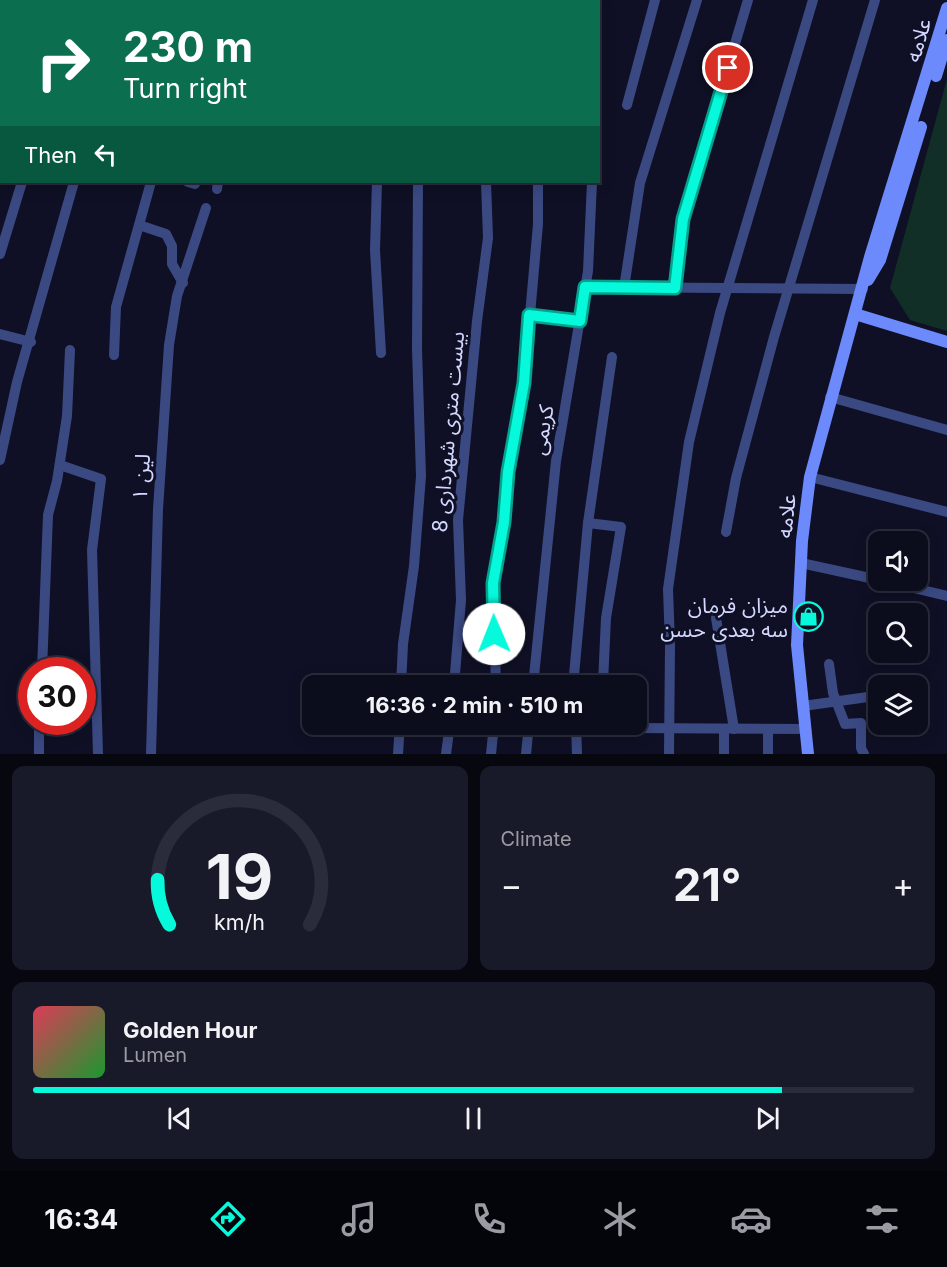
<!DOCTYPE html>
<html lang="en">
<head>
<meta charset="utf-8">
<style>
	:root { --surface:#0b0c1c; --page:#191a29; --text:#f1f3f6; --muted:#9a9ba3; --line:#2b2c3b; --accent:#05f9da }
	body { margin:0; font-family:Inter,"Noto Sans Arabic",sans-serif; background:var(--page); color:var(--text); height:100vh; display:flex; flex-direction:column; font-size:22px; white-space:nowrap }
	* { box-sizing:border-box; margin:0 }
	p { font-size:20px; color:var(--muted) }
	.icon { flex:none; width:33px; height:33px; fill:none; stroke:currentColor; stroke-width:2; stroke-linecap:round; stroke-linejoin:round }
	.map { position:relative; height:754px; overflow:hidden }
	.details { display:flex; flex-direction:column; gap:12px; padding:12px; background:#06070f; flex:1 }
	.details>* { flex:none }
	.hud { position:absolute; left:0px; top:0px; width:600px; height:183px; box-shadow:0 3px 15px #0003,0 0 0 2px var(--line); background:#0b6e4f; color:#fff; overflow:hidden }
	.controls { position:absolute; left:868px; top:531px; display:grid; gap:12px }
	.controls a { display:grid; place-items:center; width:60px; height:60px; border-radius:12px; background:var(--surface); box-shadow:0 3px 15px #0003,0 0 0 2px var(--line); font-size:30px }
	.speed { position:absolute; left:18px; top:657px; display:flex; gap:12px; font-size:30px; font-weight:700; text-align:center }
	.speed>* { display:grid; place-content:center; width:78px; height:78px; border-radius:50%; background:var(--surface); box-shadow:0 3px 15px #0003,0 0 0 2px var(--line); line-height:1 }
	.speed .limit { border:9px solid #d22; background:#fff; color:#111 }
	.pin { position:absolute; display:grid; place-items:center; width:51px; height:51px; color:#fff; margin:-26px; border:3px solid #fff; border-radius:50%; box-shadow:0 2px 6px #0007 }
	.me { position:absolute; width:66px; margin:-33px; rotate:359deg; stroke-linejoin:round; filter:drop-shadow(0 0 4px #0008) }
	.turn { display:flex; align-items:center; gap:21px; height:126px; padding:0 24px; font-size:27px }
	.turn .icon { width:78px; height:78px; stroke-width:2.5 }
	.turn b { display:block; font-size:42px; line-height:51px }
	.then { display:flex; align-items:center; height:57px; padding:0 24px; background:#0003; gap:12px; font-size:22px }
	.big { font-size:45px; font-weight:700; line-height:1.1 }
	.details .widget { flex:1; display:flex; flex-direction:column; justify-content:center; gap:9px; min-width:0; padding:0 21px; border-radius:12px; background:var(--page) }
	.details .dial { align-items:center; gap:0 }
	.dial svg { height:156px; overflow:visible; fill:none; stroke:var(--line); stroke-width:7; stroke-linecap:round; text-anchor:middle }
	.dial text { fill:var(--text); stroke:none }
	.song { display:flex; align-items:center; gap:18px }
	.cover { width:72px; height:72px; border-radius:9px; background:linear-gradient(135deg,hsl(350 70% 55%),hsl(130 70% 35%)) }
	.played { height:6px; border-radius:3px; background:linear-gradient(90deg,var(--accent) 85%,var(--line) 85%) }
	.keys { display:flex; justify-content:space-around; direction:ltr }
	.heat { display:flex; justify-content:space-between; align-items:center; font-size:33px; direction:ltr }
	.details .tiles { flex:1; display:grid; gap:12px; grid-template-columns:1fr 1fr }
	.widget:last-child { grid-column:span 2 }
	.trip { position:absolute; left:302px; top:675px; width:345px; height:60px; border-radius:12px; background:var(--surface); box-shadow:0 3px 15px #0003,0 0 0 2px var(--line); font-weight:700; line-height:60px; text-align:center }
	.tab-bar { display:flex; height:96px; justify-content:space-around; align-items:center; background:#04050b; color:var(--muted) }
	.tab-bar .icon { width:42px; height:42px }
	.tab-bar .active { color:var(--accent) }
	.tab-bar b { font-size:27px; color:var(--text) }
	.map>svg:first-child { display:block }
	.green { fill:#122f27 }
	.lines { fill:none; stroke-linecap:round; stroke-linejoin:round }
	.street { stroke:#3b4983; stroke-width:10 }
	.secondary { stroke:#6c8afc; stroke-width:12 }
	.route-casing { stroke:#03a28e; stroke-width:15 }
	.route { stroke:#05f9da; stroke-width:10 }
	.labels { text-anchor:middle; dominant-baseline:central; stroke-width:6; stroke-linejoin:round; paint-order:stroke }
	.street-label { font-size:21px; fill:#d4d8fe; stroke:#0f1025 }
	.poi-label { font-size:21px; fill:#d4d8fe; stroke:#0f1025; text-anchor:end }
</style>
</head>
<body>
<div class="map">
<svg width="947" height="754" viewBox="0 0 947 754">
	<rect width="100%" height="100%" fill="#0f1025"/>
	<!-- green -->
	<path class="green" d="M947,79V331L910,320L890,288Z"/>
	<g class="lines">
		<!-- street -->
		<g class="street">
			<path d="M146,0L151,2"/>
			<path d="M370,0V2"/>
			<path d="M23,2V0"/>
			<path d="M82,2L83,0"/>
			<path d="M200,2L201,0"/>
			<path d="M261,2L262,0"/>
			<path d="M419,2V0"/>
			<path d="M490,2V0"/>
			<path d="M542,2V0"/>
			<path d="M590,2L591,0"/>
			<path d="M0,75L2,70"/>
			<path d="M627,105L655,0"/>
			<path d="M0,146L2,147"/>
			<path d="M188,182L195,184"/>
			<path d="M377,182L375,250L381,353"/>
			<path d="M217,189L218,182"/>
			<path d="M139,225L166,234L172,246V264L183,283"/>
			<path d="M0,254L22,182"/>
			<path d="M585,287L863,289"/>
			<path d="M624,288L640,183L697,0"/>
			<path d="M675,288L683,219L748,0"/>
			<path d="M529,315L580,320"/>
			<path d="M0,334L31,342"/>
			<path d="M114,355L116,307L151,182"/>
			<path d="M830,397L947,430"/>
			<path d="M0,460L17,382L74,182"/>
			<path d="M60,465L101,479L92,550L98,754"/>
			<path d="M810,477L947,512"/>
			<path d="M588,523L621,527L606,618L603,683"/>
			<path d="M726,532L736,478L774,337L875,0"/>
			<path d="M801,563L879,580"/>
			<path d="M880,580L947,596"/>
			<path d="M716,618L734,729"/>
			<path d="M829,664L833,693L845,724L861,723V748L864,754"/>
			<path d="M42,670L48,515L57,481L67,416L70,350"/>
			<path d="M401,686L403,644L414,566L421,476L417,349L418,182"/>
			<path d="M454,686L461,600L458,520L477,321L488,238L486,182"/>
			<path d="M496,686L493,583L504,522L508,472L524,383L538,224V182"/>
			<path d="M533,686L556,461L588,271L592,182"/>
			<path d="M573,686L588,523L612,357"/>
			<path d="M803,706L868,697"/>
			<path d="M39,722V754"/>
			<path d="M576,724L577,754"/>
			<path d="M626,728L806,729"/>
			<path d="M151,754L158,509L169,345L177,296L206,208"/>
			<path d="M398,754L400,724"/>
			<path d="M446,754L450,724"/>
			<path d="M491,754L494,724"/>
			<path d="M526,754L529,724"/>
			<path d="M669,754L670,645L668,589L689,442L720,313L813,0"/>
			<path d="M724,754V729"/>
			<path d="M768,754V729"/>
		</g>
		<!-- secondary -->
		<g class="secondary">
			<path d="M936,76L947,40"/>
			<path d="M868,280L880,260L921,127"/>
			<path d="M855,314L947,342"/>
			<path d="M808,754L797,645L802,541L810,477L870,257L947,8"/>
		</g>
	</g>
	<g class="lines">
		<defs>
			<path id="route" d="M494,634L493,583L504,522L508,472L524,383L529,315L580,321L585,287L675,288L683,219L728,68"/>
		</defs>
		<!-- route casing -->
		<use href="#route" class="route-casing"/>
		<!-- route -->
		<use href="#route" class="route"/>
	</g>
	<!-- icons -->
	<defs>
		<symbol id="shop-ring" viewBox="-11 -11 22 22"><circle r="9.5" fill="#0f1025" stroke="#05f9da" stroke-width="1.5"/><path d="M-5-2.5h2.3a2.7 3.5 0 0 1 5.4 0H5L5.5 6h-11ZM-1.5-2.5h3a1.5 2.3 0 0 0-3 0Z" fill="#05f9da"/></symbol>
	</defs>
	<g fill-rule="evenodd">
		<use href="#shop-ring" x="792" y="600" width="33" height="33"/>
	</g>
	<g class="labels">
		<!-- street labels -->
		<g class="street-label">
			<text transform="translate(918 40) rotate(-74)">علامه</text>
			<text transform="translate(542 430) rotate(-80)">کریمی</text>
			<text transform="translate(448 432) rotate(-85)">بیست متری شهرداری 8</text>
			<text transform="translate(141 477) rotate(-86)">لین ۱</text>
			<text transform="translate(786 516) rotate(-84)">علامه</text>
		</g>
		<!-- poi labels -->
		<g class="poi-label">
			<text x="788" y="605">میزان فرمان<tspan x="788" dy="24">سه بعدی حسن</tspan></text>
		</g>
	</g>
</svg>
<div class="controls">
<a><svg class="icon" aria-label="sound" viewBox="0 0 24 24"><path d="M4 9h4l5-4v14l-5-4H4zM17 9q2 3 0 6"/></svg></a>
<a><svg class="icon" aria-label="search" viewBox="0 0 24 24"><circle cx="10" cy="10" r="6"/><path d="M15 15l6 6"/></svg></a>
<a><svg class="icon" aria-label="layers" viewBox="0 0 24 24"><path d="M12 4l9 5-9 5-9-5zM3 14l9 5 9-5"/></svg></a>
</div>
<div class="speed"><div class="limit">30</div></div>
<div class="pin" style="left:728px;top:68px;background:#d93025"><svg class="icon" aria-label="arrive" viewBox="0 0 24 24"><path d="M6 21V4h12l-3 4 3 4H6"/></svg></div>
<svg class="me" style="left:494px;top:634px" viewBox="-20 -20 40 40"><circle r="19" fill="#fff"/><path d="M0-13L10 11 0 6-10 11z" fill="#05f9da"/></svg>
<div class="trip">16:36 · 2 min · 510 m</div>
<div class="hud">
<div class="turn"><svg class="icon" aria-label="right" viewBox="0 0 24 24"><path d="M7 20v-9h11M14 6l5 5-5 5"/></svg><div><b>230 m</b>Turn right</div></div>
<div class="then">Then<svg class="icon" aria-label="left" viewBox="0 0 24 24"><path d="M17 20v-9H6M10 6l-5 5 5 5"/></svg></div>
</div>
</div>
<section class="details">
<div class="tiles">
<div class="widget dial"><svg viewBox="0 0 100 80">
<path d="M14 69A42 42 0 1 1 86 69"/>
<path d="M14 69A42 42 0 0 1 8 46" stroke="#05f9da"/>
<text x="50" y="56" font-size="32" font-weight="700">19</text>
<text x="50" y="72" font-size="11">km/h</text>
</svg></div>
<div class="widget"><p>Climate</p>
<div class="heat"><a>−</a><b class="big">21°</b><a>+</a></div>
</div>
<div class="widget">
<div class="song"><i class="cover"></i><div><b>Golden Hour</b><p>Lumen</p></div></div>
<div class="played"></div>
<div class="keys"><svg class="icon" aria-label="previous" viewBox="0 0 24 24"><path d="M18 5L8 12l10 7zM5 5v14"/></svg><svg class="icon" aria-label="pause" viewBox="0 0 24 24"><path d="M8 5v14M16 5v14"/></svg><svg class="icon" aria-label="next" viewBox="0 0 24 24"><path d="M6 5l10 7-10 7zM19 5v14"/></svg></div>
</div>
</div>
</section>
<nav class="tab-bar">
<b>16:34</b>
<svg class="icon active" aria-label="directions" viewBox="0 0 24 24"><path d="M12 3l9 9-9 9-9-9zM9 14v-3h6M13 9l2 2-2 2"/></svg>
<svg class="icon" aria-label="music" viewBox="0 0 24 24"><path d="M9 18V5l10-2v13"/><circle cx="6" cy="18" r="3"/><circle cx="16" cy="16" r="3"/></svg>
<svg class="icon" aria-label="phone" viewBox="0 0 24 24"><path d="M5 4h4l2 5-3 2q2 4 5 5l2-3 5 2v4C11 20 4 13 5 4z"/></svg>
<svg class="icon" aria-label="climate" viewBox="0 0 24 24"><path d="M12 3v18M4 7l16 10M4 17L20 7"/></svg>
<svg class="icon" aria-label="car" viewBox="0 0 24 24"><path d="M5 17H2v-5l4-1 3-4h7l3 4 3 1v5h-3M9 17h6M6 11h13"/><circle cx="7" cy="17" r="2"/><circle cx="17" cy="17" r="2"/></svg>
<svg class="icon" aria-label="filters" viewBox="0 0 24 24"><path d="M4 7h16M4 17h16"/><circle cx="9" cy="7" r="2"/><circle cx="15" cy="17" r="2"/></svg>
</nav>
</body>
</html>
